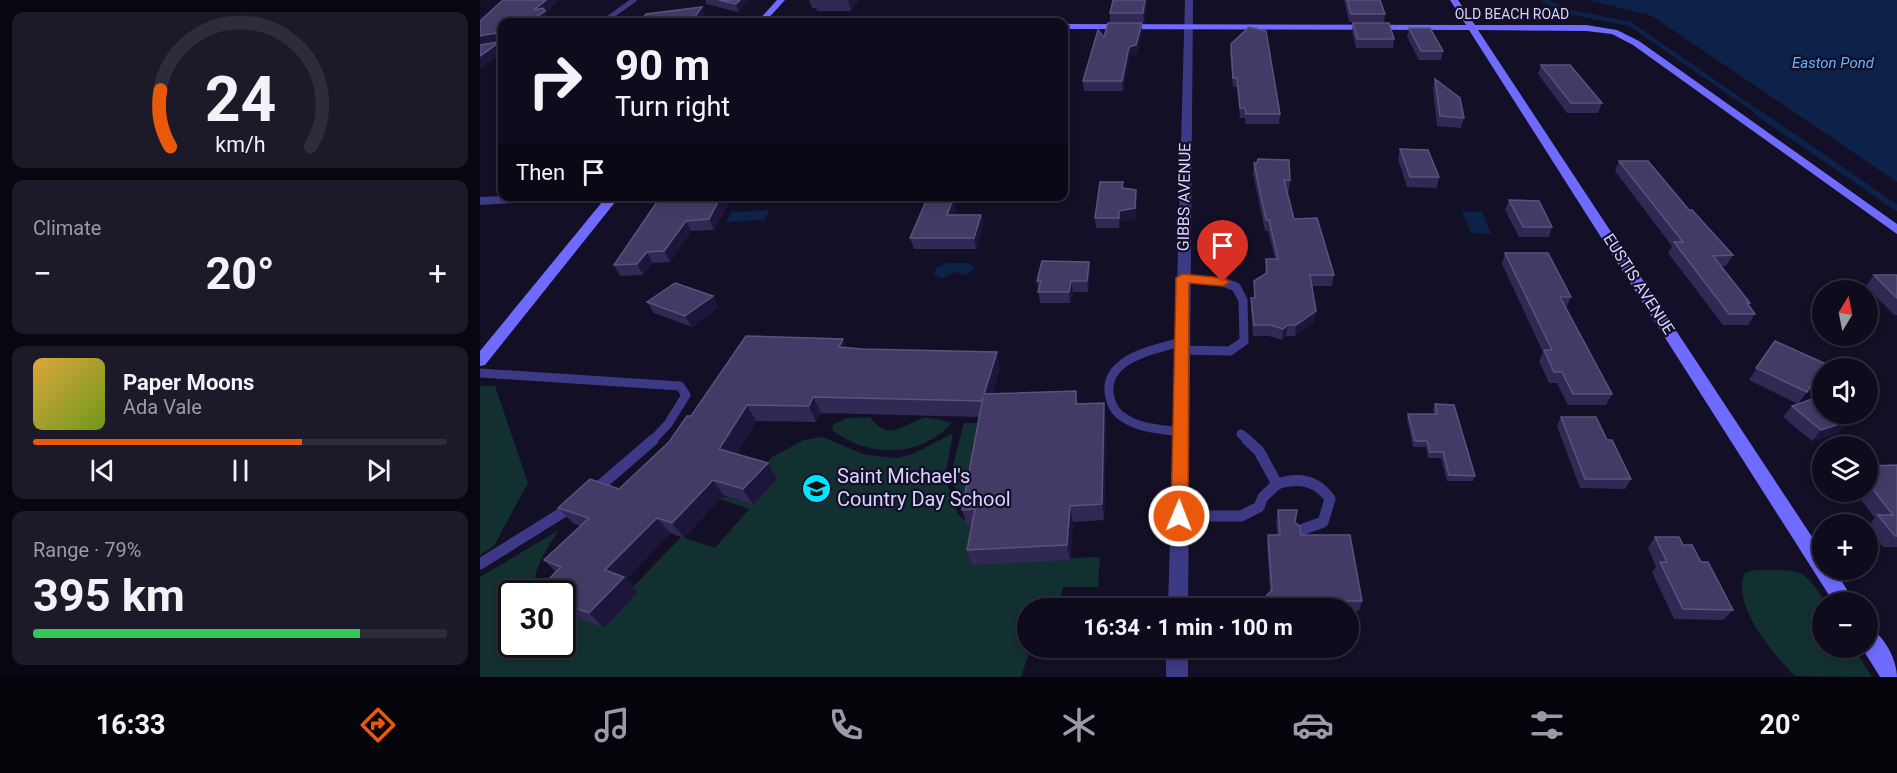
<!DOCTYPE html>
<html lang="en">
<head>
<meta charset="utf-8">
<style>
	:root { --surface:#0e0b1c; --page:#1c1929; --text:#f1f3f6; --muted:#9b9ba3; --line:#2e2b3b; --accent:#ea580c }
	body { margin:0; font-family:Roboto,sans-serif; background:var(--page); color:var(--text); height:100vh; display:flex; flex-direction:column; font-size:22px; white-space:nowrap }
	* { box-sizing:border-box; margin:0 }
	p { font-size:20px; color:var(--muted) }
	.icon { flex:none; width:33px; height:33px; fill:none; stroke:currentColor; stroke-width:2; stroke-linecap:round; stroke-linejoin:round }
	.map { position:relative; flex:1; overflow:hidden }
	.details { display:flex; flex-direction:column; gap:12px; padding:12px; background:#08060f; width:480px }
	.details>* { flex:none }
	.hud { position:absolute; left:18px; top:18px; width:570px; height:183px; border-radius:12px; box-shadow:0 3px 9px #0003,0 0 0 2px var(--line); background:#0e0b1c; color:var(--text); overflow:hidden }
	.needle { width:39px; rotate:10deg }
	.fabs { position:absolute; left:1332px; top:280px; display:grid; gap:12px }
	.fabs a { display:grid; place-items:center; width:66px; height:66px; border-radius:50%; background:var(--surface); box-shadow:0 3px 9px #0003,0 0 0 2px var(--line); font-size:30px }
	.speed { position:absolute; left:18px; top:580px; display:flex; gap:12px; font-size:30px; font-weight:700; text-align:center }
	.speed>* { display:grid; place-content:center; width:78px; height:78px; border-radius:50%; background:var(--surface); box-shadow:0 3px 9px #0003,0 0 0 2px var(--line); line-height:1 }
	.speed .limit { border:3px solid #111; border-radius:9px; background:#fff; color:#111 }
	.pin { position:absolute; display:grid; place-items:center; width:51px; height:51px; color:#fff; margin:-62px -26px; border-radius:50% 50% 50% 0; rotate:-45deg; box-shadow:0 0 6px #0007 }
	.pin .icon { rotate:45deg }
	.me { position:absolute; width:66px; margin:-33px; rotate:1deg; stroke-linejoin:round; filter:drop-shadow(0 0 4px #0008) }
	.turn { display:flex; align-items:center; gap:21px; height:126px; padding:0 18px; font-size:27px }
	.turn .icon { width:78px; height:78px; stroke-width:2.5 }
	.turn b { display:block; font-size:42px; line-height:51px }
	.then { display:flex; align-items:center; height:57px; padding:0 18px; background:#0003; gap:12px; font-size:22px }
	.big { font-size:45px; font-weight:700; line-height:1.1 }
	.details .card { flex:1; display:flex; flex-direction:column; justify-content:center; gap:9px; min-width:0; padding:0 21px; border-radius:12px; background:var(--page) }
	.details .dial { align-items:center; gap:0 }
	.dial svg { height:156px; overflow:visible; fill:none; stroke:var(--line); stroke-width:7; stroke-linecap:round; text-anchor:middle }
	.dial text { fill:var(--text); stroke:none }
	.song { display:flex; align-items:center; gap:18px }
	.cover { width:72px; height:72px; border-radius:9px; background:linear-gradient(135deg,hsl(40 70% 55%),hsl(80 70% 35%)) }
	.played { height:6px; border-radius:3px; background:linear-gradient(90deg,var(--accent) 65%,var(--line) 65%) }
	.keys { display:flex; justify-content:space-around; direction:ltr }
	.heat { display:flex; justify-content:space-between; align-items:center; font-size:33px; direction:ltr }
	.charge { height:9px; border-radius:4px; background:linear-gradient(90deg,#34c759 79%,var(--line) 0) }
	.trip { position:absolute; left:537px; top:598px; width:342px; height:60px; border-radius:30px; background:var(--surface); box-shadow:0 3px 9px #0003,0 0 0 2px var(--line); font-weight:700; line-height:60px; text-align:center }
	.tabs { display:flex; height:96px; justify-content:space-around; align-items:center; background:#06040b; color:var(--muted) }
	.tabs .icon { width:42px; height:42px }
	.tabs .selected { color:var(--accent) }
	.tabs b { font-size:27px; color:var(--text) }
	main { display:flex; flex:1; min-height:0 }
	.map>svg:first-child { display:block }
	.green { fill:#12302f }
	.water { fill:#0c2248 }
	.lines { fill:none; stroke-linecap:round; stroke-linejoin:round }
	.stream-far1 { stroke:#0c2248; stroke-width:4.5 }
	.stream { stroke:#0c2248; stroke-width:6 }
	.lane-far2 { stroke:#3d3a85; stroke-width:5 }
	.lane-far1 { stroke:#3d3a85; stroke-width:9 }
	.lane { stroke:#3d3a85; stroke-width:11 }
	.street { fill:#3d3a85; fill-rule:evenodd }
	.secondary { fill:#6f6bff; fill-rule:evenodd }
	.wall { fill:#312854 }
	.shaded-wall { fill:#1d163a }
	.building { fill:#433a66; stroke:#5a527e; stroke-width:1.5 }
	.route { fill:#ea580c; stroke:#983908; stroke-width:1.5 }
	.labels { text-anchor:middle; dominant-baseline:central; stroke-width:4.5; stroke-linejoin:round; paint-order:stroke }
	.far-street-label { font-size:14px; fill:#d9d4ff; stroke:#130f26 }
	.far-water-label { font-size:15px; font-style:italic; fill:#62b6ff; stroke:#130f26 }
	.street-label { font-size:16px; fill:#d9d4ff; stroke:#130f26 }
	.near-poi-label { font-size:20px; fill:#d9d4ff; stroke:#130f26; text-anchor:start }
</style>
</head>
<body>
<main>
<section class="details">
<div class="card dial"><svg viewBox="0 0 100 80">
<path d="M14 69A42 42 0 1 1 86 69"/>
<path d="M14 69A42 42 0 0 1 9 40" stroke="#ea580c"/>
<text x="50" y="56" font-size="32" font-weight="700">24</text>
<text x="50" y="72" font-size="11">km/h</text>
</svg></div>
<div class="card"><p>Climate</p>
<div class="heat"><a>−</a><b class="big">20°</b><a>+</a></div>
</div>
<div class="card">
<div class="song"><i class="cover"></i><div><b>Paper Moons</b><p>Ada Vale</p></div></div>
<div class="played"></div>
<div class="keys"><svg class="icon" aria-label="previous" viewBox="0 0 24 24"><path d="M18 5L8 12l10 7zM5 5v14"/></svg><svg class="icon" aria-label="pause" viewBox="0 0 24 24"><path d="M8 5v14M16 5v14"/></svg><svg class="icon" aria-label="next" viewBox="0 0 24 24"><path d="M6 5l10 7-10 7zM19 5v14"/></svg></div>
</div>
<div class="card"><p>Range · 79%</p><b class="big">395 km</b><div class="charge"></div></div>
</section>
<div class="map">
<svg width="1417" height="677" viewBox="0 0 1417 677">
	<rect width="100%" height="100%" fill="#130f26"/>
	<!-- green -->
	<g class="green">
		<path d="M0,386H15L48,483L14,546L0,555Z"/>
		<path d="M390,417C411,444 423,423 444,418C452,417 465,422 472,423C439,458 391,458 353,431L352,425L367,418Z"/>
		<path d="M484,423H506L486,511L472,482L471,473Z"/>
		<path d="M473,433L465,478L478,514L483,519L590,561V558L620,557L618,587H583L578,609H548V648H592L589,658L549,653L541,677H0V577L79,530C66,549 52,571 54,594H32V645H82L83,610L151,589L201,537L235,548L269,509L240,499L244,496L274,505L285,465L292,457L324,440L342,437L386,455L417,458L433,454Z"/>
		<path d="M1273,570C1319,571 1320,563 1346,603H1342V648H1374L1392,677L1315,676C1294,655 1250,604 1265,573Z"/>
	</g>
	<!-- water -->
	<g class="water">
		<path d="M1108,0H1417V182L1172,16Z"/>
		<path d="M290,210L284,220L246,222L252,212Z"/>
		<path d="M982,212H1002L1011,234L991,233Z"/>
		<path d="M467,263H489L495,269L486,275L476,272L463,278L454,275L456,268Z"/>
	</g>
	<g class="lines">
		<!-- stream-far1 -->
		<path class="stream-far1" d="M1064,0L1085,11L1150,24L1279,113"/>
		<!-- stream -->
		<path class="stream" d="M1277,112L1417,208"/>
		<!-- lane-far2 -->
		<path class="lane-far2" d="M123,22L154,0"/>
		<!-- lane-far1 -->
		<g class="lane-far1">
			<path d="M701,350L750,351L764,341L763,300L756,287L743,282L702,278"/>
			<path d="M0,373L200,386L206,395L188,424L172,441"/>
			<path d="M700,432C682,429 662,429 646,419C638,415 632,407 630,398C620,359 676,348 702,342"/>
			<path d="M761,434L769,441"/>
		</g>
		<!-- lane -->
		<g class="lane">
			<path d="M797,484C818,477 837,480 850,499L843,522L821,530"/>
			<path d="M114,491L173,440"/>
			<path d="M699,516H761L779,507L783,497L797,484L779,451L767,440"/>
			<path d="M0,564L93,506"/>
		</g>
		<!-- street -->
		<g class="street">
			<path d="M705,0H713L708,609H688Z"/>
			<path d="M22,196H92L86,200L0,205V197Z"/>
			<rect x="686" y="648" width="22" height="29"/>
		</g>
		<!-- secondary -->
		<g class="secondary">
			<path d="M297,0H305L285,22H277Z"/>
			<path d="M970,0H978L995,25H1106L1137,30L1159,41L1417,224V234L1153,45L1132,34L1106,31L998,30L1342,552V570H1355L1375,603H1354L989,30L584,29V24L986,25Z"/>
			<path d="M127,196H140L5,365L0,366V351Z"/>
			<path d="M1388,628C1404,634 1417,660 1417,677H1400L1382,648H1388Z"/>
		</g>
	</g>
	<!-- wall -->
	<g class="wall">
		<path d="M225,0H269L258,12L226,4Z"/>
		<path d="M329,0H379L371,11H337L336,8H332Z"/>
		<path d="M633,0H667L664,22H630V13Z"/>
		<path d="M864,0H900L905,14L904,23L869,22Z"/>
		<path d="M873,23L914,39L913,48H876L872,32Z"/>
		<path d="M929,28L963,51L961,60H939L927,37Z"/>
		<path d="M662,31L657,54L649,56L643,91H604L603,81L624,37Z"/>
		<path d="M751,44L800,114L799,124H765V118H760L757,87H753L750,53Z"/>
		<path d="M1061,65L1122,103L1118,113H1087L1058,74Z"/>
		<path d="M955,79L984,118L981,128L957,126L953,89Z"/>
		<path d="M920,149L959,177L957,188L927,187L918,159Z"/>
		<path d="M1139,161L1209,210L1253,255L1246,266H1241L1270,303L1269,306L1275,314L1268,325H1243L1188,253L1192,246L1135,171Z"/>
		<path d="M774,163L810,180L809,191L807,190L814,219L854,275L852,286H832L836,311L834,322L815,336H806L802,340L789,336H773L771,309V298H774V281L785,274L786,259H795L788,231H785L773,174Z"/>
		<path d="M656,190L657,201L655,219L640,221L639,228H616L615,218Z"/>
		<path d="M181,196H252L234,230L211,231L190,262L173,263L163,275L140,276L134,265Z"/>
		<path d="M1029,200L1072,227L1069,237H1039L1025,210Z"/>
		<path d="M476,209L474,215H501L503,225L496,249H434L430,238Z"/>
		<path d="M1025,253L1091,297L1086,308L1132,394L1126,405H1088L1077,383H1069L1059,361L1063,352L1022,264Z"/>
		<path d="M609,262L610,273L608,292H593L590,303H560L557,281Z"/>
		<path d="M1394,275H1417V315H1414L1386,286Z"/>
		<path d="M167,302L238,307L212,327L174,313Z"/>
		<path d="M1295,341L1327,392L1318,404L1269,380Z"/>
		<path d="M367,348L520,368L513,393L598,404L626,419L624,520L593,522L590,560L492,565L487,550L492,525H487L482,510L499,417L341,413L336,422L276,421L256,454L288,463L297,479L273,505L243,495L204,538L190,533L146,579L158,592L124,628L82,611V594L74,590L66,582L76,572L64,560L100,526L93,523L78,508L139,489L189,442L211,416Z"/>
		<path d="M955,404L995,476L993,481H967L961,458H948L946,447H933L927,419L928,414H954L953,410Z"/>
		<path d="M1312,406L1359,433L1332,441L1303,417Z"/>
		<path d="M1081,417L1127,440L1151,479L1145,489L1100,488L1077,426Z"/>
		<path d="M1417,465V547H1403L1388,526L1395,518L1375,492H1388V466Z"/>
		<path d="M798,510L815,522L821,535L882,601L879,611H868V609H785L787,595L790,592L787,545L788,535H797L796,520Z"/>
		<path d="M1175,537L1203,545L1221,562L1253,610L1243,620L1194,619L1172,572L1176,567L1168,548Z"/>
	</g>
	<!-- shaded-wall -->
	<g class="shaded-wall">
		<path d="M66,0H79L66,13L69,20L66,22H49L54,10Z"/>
		<path d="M260,0H269L258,12L256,4Z"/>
		<path d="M368,0H379L371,11Z"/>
		<path d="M665,0H667L664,22L663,13Z"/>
		<path d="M222,7L225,16L220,22H211Z"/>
		<path d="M662,23V31L657,54L649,56L643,91L642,81L649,47Z"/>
		<path d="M16,33L22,40V53L0,69V36Z"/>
		<path d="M587,106L588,116L584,137V126Z"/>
		<path d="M656,190L657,201L655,219L640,221L639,228V211Z"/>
		<path d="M241,196H252L234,230L229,219Z"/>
		<path d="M473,199L476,209L470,226L467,215Z"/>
		<path d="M501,215L503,225L496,249L494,238Z"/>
		<path d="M206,221L211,231L190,262L184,251Z"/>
		<path d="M167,252L173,263L163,275L157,264Z"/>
		<path d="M609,262L610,273L608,292L607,281Z"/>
		<path d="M591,281L593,292L590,303L589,292Z"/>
		<path d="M233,296L238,307L212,327L205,316Z"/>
		<path d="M836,311L834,322L815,336L816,325Z"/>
		<path d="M808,325L806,336L802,340L803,329Z"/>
		<path d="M363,339L370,355L359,347Z"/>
		<path d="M517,352L520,368L509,410L504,394Z"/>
		<path d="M596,391L599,407L596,404Z"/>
		<path d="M333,397L341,413L336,422L329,406Z"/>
		<path d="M624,403L626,419L624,520L622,504Z"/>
		<path d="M267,405L276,421L249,465L239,449Z"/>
		<path d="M1369,421L1359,433L1332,441L1341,430Z"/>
		<path d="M288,463L297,479L273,505L263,489Z"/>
		<path d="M233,480L243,495L204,538L192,523Z"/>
		<path d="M590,506L593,522L590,560L587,545Z"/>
		<path d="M177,518L190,533L146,579L158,592L124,628L109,613L125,570Z"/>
		<path d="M815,601L814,609H805Z"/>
	</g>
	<!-- building -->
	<g class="building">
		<path d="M23,0H66L54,10L63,8L65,11L49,22H22V40L0,56V45L18,42L16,33L0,36V21Z"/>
		<path d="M239,0H260L256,4Z"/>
		<path d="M633,0H665L663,13H630Z"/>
		<path d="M867,0H900L905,14H871Z"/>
		<path d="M222,7L211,22H160L166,14Z"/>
		<path d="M628,23H662L656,45L649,47L642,81H603L618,30L624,37Z"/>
		<path d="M873,23H909L914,39H877Z"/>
		<path d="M769,27L786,31L800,114H766L765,108H760L757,78H753L751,44Z"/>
		<path d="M929,28H950L963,51H941Z"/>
		<path d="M1061,65H1090L1122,103H1091Z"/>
		<path d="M955,79L980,98L984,118L960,116Z"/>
		<path d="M584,106H587L584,126Z"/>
		<path d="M920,149L948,150L959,177H930Z"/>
		<path d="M778,159L809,160L810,180H804L814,219L837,218L854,275H830L836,311L816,325H808L803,329L790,325H774L771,298H775L774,281L787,273L786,259H798L789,220H786L774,163H777Z"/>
		<path d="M1139,161H1168L1209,210H1212L1253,255L1233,256L1270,303H1267L1275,314H1249L1194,242H1203Z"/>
		<path d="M620,182H643L642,188L656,190L655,208L639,211V218H615Z"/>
		<path d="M181,196H241L229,219L206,221L184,251L167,252L157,264L134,265Z"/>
		<path d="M447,199H473L467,215H501L494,238H430Z"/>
		<path d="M1029,200L1059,201L1072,227H1043Z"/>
		<path d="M1025,253H1068L1091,297H1080L1132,394H1093L1082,372H1074L1064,350H1072Z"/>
		<path d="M562,261L609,262L607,281H591L589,292H558L561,281H557Z"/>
		<path d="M1394,275H1417V298Z"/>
		<path d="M195,283L233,296L205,316L167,302Z"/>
		<path d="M266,336L363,339L359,347L382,349L517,352L504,394L596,391V404L624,403L622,504L590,506L587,545L487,550L495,509L482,510L503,397L502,401L333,397L329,406L267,405L239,449L288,463L263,489L233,480L192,523L177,518L125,570L144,577L109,613L82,603V594H70L77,587L66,582L81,567L64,560L109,518L78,508L110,479L139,489L189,442L207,416H211Z"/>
		<path d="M1295,341L1344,363L1327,392L1276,368Z"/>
		<path d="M1338,397L1342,400V414H1360L1369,421L1341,430L1312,406Z"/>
		<path d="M955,404L974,405L995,476L969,475L963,452H950L947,441H935L928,414H957Z"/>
		<path d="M1081,417H1116L1127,440H1132L1151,479H1105Z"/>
		<path d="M1417,465V536H1415L1398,515H1413L1388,483V466Z"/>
		<path d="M798,510H817L815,522L820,527L821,535H870L882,601H815L805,609H793L786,601L787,595L792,590L788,535H800Z"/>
		<path d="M1175,537H1199L1203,545H1212L1221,562H1228L1253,610L1203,609L1180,562H1187Z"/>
	</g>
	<!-- route -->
	<path class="route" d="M702,274L743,278L750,282L743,286L709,283L708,516L705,521H693L691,516L696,278Z"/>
	<!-- icons -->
	<defs>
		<symbol id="school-disc" viewBox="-11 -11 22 22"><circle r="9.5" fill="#00e5ff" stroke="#130f26"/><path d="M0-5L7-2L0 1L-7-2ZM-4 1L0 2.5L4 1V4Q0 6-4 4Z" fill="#111"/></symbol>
	</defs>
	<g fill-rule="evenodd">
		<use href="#school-disc" x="320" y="472" width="33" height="33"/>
	</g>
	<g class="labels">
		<!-- far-street labels -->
		<g class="far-street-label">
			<text x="1032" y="14">OLD BEACH ROAD</text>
		</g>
		<!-- far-water labels -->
		<g class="far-water-label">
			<text x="1353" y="63">Easton Pond</text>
		</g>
		<!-- street labels -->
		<g class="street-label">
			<text transform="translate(704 197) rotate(-89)">GIBBS AVENUE</text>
			<text transform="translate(1159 284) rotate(57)">EUSTIS AVENUE</text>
		</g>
		<!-- near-poi labels -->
		<g class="near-poi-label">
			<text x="357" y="476">Saint Michael's<tspan x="357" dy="23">Country Day School</tspan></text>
		</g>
	</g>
</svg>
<div class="fabs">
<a><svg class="needle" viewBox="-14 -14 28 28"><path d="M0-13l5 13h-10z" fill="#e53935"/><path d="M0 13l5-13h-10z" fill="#9b9ba3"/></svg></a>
<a><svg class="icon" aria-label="sound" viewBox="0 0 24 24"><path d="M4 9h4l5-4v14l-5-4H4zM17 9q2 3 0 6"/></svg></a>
<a><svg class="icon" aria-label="layers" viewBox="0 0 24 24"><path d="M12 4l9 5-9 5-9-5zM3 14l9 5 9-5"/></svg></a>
<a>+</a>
<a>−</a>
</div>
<div class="speed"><div class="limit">30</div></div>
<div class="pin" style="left:743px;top:282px;background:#d93025"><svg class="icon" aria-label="arrive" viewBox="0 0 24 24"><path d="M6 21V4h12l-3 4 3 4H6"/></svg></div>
<svg class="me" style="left:699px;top:516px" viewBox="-20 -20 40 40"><circle r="17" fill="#ea580c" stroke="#fff" stroke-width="3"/><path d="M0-11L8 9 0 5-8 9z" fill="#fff"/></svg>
<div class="trip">16:34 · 1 min · 100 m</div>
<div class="hud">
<div class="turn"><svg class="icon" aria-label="right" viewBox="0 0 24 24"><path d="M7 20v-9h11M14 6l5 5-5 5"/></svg><div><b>90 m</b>Turn right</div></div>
<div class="then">Then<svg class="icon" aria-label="arrive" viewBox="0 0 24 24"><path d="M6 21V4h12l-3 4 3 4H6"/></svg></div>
</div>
</div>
</main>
<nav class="tabs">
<b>16:33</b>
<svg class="icon selected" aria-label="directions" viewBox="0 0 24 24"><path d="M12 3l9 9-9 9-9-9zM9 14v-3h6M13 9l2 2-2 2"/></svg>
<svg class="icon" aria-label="music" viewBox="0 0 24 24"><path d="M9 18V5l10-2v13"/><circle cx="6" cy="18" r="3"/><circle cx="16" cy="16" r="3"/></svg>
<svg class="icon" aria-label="phone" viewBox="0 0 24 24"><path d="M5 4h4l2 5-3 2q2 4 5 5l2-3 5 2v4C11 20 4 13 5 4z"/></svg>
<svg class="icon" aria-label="climate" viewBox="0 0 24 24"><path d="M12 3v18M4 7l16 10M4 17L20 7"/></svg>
<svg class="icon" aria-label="car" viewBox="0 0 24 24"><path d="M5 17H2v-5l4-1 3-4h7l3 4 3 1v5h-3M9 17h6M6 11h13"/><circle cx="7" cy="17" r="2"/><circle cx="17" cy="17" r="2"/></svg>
<svg class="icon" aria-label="filters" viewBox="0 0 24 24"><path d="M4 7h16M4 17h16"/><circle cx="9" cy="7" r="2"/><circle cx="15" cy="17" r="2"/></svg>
<b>20°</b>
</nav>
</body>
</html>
